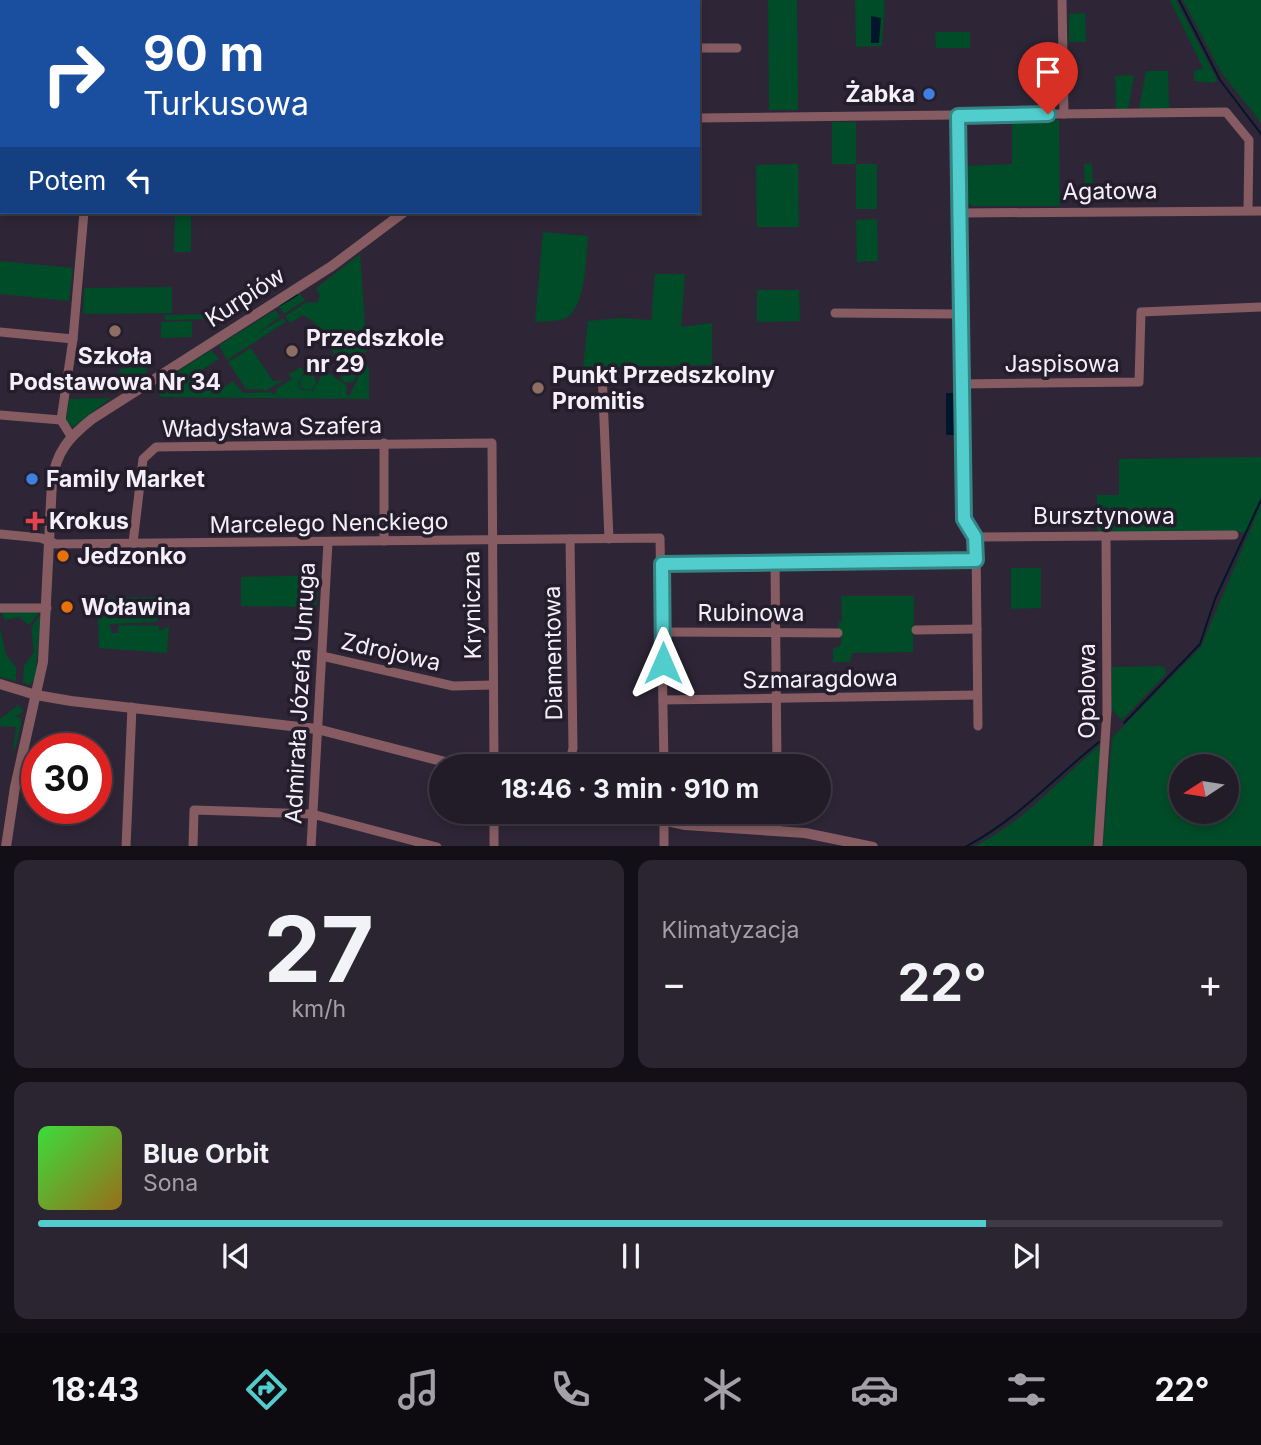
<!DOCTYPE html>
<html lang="pl">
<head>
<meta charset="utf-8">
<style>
	:root { --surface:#221c28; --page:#2a2530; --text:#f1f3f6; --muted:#a2a1a8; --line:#3f3a45; --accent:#52cdcd }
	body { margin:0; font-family:Inter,sans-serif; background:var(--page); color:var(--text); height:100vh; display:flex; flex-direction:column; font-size:26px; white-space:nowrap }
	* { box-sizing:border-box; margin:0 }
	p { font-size:23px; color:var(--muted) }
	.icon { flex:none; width:38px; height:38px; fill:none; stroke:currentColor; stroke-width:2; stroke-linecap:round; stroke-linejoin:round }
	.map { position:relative; height:846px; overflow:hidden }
	.sheet { display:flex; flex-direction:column; gap:14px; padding:14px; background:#130f16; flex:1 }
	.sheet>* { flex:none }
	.hud { position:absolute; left:0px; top:0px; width:700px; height:214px; box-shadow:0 4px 10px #0003,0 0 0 2px var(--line); background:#1a4fa0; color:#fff; overflow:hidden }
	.needle { width:46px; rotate:258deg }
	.tools { position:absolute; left:1169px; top:754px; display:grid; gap:14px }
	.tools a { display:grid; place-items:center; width:70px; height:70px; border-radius:50%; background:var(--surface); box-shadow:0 4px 10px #0003,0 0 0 2px var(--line); font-size:35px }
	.speed { position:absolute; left:21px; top:733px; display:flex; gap:14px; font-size:35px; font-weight:700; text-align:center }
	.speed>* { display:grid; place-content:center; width:91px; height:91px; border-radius:50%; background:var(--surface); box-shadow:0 4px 10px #0003,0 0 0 2px var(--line); line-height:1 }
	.speed .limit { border:10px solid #d22; background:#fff; color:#111 }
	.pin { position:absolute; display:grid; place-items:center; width:60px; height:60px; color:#fff; margin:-72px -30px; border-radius:50% 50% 50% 0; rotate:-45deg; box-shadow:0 0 7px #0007 }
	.pin .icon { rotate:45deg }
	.me { position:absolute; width:77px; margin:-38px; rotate:0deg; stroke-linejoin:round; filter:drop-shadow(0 0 5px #0008) }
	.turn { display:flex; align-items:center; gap:24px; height:147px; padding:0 28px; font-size:32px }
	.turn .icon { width:91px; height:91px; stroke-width:2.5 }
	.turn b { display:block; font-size:49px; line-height:60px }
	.then { display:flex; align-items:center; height:66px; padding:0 28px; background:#0003; gap:14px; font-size:26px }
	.big { font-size:52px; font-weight:700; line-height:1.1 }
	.sheet .widget { flex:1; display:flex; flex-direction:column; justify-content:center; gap:10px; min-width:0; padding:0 24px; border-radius:14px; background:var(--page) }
	.sheet .dial { align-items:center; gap:0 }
	.dial b { font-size:91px; line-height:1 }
	.song { display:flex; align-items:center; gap:21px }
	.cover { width:84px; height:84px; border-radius:10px; background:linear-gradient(135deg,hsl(120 70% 55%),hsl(40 70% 35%)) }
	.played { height:7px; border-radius:4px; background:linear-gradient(90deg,var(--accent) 80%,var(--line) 80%) }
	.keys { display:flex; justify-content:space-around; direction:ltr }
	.heat { display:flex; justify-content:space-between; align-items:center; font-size:38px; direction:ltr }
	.sheet .tiles { flex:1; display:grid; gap:14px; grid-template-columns:1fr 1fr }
	.widget:last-child { grid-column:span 2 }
	.trip { position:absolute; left:429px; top:754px; width:402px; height:70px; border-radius:35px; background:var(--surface); box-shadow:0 4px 10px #0003,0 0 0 2px var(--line); font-weight:700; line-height:70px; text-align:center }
	.menu { display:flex; height:112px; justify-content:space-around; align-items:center; background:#0e0b10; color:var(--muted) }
	.menu .icon { width:49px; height:49px }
	.menu .current { color:var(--accent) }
	.menu b { font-size:32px; color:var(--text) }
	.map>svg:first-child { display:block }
	.green { fill:#004b28; fill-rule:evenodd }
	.water { fill:#00172b }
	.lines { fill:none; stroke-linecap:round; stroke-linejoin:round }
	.stream { stroke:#00172b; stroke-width:2 }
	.minor { stroke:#865c62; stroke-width:9 }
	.tertiary { stroke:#865c62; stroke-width:10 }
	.route-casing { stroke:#358585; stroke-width:18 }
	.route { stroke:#52cdcd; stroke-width:12 }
	.shop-dot { fill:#3f7fe0; stroke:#241d2c; stroke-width:2.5 }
	.education-dot { fill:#8d6e63; stroke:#241d2c; stroke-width:2.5 }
	.health-dot { fill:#e0444e; stroke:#241d2c; stroke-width:2.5 }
	.food-dot { fill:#e8710a; stroke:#241d2c; stroke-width:2.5 }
	.labels { text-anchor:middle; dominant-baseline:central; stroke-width:7; stroke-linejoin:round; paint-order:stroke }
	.poi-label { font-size:23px; font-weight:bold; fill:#f4effa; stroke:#241d2c; text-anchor:start }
	.street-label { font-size:23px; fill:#f4effa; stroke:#241d2c }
</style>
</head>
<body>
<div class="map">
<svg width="1261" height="847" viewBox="0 0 1261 847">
	<rect width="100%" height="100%" fill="#2e2636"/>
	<!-- green -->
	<g class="green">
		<path d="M768,0H797L798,110H769Z"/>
		<path d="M855,0H885L882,46L856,47Z"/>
		<path d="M1170,0H1176L1217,80L1214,83L1194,81V71L1203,68Z"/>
		<path d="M1183,0H1261V123L1221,72Z"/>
		<path d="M1085,13L1086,42H1069V14Z"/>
		<path d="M935,32H970V48H936Z"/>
		<path d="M1146,71H1168L1169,108L1139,109Z"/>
		<path d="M1134,75L1128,109H1116L1115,76Z"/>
		<path d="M1059,120L1060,206H972L967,203L966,166L1012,164V121Z"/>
		<path d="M832,122H856V164H877V209H856V164H832Z"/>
		<path d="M1092,163L1093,193H1085L1084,164Z"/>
		<path d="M798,164L799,227H757L756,165Z"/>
		<path d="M175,216H191V252H174Z"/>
		<path d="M877,219L878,261L857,262L856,220Z"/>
		<path d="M543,232L588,236C586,257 586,312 563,319C555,322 544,321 535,322Z"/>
		<path d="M360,254L367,352L359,353L369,368V399L160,397L155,386L211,350L219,359L196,374L202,382L207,380L215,393L233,381L243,393L270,392L275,395L277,388L292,379L289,374L301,367L304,372L298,383L302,390L313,391L321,376L329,373L347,386L346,395H350L358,377L355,367L336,357L315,323L303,315L290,323L285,316L307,302L317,303L320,295L316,288Z"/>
		<path d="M0,261L73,268L69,301L0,294Z"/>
		<path d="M655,274H685L681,327L712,323V365L583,368L588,321L621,318L651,320Z"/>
		<path d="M172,287V313L83,314L84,288Z"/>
		<path d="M757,290H799L800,321L757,322Z"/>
		<path d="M298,292L305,300L284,314L278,305Z"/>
		<path d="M275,310L280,316L258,333L283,318L286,322L227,360L219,345Z"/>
		<path d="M222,314V319L165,320V315Z"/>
		<path d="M192,321V337L161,338V322Z"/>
		<path d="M251,348L273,381L284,380L267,390L246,389L228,362Z"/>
		<path d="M147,366L146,374L133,379V382L120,381L119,369Z"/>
		<circle cx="348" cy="375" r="8"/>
		<circle cx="308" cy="382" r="8"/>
		<path d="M111,398L73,427L66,423L69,399Z"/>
		<path d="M1261,457V497L1246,532L1097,533V495H1119V459Z"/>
		<path d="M1261,504V846H1103L1112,738L1201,647ZM1181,766H1227V812H1181Z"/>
		<path d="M1011,568H1041V608L1011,609Z"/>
		<path d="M320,575L316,607L241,606V577Z"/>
		<path d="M841,596H914L913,652L852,653L850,662H833V649L841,645V632L838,629L839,622L842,621Z"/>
		<path d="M170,597L169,615H160L156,622L109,624L112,633H118V625L159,626V631L169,626L167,653L99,648L97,598Z"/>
		<path d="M0,611H35L38,614L29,625L19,617L5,620Z"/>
		<path d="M39,616L41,618L35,678L30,685L23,683L24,666L34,652L31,628Z"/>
		<path d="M0,628L6,655L16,667V681L0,677Z"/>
		<path d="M1164,666L1166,674L1122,720L1112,710V667Z"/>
		<path d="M18,705L24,712L16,716L22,719L15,750H13L16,727L0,726V719Z"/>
		<path d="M1101,744L1096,826L1092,846L973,847C1024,822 1059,780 1101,744Z"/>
	</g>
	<!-- water -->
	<g class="water">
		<path d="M871,16L881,18L879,43H871Z"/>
		<rect x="946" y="393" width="8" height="42"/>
	</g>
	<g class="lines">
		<!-- stream -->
		<g class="stream">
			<path d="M1179,0L1220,80L1261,134"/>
			<path d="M280,305L297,295"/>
			<path d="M1124,723L1200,644L1215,599L1261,500"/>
			<path d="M965,847C1017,820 1054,778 1099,742"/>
		</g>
		<!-- minor -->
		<g class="minor">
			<path d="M1062,0L1064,114"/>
			<path d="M139,2L140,0"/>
			<path d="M364,2H417"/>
			<path d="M698,48H737"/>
			<path d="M958,116L964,519L976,544L978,726"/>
			<path d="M698,118L1226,112L1249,140L1248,209"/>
			<path d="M960,213L1261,211"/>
			<path d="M835,313L961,314"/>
			<path d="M0,332L73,339"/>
			<path d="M602,372L609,539"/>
			<path d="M960,384L1139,382L1141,312L1261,307"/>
			<path d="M0,415L61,420"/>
			<path d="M71,436L61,420L73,339L84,212"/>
			<path d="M384,443V541"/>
			<path d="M0,534L41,538L56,544L660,538L664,766"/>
			<path d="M975,537L1234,535"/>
			<path d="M133,543L143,459L156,447L492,443L494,766"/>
			<path d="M775,563L777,766"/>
			<path d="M662,564L976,560"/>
			<path d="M0,608H47"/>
			<path d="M916,630L977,629"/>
			<path d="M663,632L838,633"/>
			<path d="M322,656L453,686L492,685"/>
			<path d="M663,700L977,695"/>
			<path d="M569,766L573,748L570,539"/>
			<path d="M494,812V847"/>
			<path d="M664,812V847"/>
			<path d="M777,812V831"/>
			<path d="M126,847L132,707"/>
			<path d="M193,847L194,810L312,814L437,847"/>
			<path d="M311,847L328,542"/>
			<path d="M1098,847L1107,711L1106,536"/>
		</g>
		<!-- tertiary -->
		<g class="tertiary">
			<path d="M624,2L625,0"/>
			<path d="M0,684L36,695L71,701L317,729L461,766"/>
			<path d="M627,812L685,825L805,833L873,847"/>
			<path d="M6,847L15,787L43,662L52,482C56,452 69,437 92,419L332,266L404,212"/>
		</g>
	</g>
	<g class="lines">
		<defs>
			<path id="route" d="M663,663L662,564L976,560L975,537L964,519L958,116L1048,114"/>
		</defs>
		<!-- route casing -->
		<use href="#route" class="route-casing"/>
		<!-- route -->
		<use href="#route" class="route"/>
	</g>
	<!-- markers -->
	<g class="shop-dot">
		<circle cx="929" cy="94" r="7"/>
		<circle cx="32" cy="479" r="7"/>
	</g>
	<g class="education-dot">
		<circle cx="115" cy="331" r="7"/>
		<circle cx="292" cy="351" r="7"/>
		<circle cx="538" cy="388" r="7"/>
	</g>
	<path class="health-dot" d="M31.5 510.5h7v7h7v7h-7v7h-7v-7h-7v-7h7z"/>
	<g class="food-dot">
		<circle cx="63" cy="556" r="7"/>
		<circle cx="67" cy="607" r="7"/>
	</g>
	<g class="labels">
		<!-- poi labels -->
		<g class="poi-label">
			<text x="915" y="94" text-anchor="end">Żabka</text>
			<text x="306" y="338">Przedszkole<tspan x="306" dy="26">nr 29</tspan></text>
			<text x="115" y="356" text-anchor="middle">Szkoła<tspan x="115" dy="26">Podstawowa Nr 34</tspan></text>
			<text x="552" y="375">Punkt Przedszkolny<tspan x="552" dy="26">Promitis</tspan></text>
			<text x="46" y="479">Family Market</text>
			<text x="49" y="521">Krokus</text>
			<text x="77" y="556">Jedzonko</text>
			<text x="81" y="607">Woławina</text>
		</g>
		<!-- street labels -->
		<g class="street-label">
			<text transform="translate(1110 191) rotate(-1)">Agatowa</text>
			<text transform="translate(245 297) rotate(-33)">Kurpiów</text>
			<text x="1062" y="364">Jaspisowa</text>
			<text transform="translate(272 427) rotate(-1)">Władysława Szafera</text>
			<text x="1104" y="516">Bursztynowa</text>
			<text transform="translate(329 523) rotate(-1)">Marcelego Nenckiego</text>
			<text transform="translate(472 605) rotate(-91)">Kryniczna</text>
			<text x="751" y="613">Rubinowa</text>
			<text transform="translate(391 652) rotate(13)">Zdrojowa</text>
			<text transform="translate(553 653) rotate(-91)">Diamentowa</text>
			<text transform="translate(820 679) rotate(-1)">Szmaragdowa</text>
			<text transform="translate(1087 691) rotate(-90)">Opalowa</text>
			<text transform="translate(300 693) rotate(-87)">Admirała Józefa Unruga</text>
		</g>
	</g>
</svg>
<div class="tools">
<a><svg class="needle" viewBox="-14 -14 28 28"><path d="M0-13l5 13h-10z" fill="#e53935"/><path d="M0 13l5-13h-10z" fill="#a2a1a8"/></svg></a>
</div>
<div class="speed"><div class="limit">30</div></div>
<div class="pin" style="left:1048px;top:114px;background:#d93025"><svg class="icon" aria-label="arrive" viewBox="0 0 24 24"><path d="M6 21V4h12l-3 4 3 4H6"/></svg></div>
<svg class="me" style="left:663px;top:663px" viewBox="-20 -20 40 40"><path d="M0-17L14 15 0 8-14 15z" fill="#52cdcd" stroke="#fff" stroke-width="4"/></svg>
<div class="trip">18:46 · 3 min · 910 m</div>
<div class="hud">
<div class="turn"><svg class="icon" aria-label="right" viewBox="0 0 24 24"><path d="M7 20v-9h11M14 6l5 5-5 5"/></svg><div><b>90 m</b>Turkusowa</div></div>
<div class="then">Potem<svg class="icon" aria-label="left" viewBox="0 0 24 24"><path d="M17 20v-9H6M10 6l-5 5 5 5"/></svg></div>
</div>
</div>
<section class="sheet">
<div class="tiles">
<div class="widget dial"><b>27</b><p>km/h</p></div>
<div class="widget"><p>Klimatyzacja</p>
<div class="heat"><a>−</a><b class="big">22°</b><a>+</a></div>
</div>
<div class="widget">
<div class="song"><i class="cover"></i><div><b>Blue Orbit</b><p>Sona</p></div></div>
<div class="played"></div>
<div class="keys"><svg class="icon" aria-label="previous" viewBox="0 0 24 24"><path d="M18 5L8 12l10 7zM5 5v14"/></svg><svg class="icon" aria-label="pause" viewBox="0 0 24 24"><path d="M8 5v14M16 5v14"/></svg><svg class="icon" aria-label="next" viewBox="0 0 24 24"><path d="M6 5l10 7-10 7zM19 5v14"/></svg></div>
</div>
</div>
</section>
<nav class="menu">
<b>18:43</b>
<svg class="icon current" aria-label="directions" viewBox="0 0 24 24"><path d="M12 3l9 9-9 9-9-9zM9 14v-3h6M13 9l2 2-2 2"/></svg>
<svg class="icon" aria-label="music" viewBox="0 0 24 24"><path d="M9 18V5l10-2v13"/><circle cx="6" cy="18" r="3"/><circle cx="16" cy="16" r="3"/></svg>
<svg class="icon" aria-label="phone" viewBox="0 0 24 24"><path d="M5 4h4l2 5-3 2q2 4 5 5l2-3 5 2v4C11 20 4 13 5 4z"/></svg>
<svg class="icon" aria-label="climate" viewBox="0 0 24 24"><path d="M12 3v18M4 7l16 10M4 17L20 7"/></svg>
<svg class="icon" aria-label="car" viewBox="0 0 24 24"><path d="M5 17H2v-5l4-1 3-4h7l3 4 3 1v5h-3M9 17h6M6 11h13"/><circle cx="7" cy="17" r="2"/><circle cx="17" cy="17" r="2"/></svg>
<svg class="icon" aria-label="filters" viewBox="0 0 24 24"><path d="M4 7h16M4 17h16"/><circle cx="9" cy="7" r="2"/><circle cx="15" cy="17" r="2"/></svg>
<b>22°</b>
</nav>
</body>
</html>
